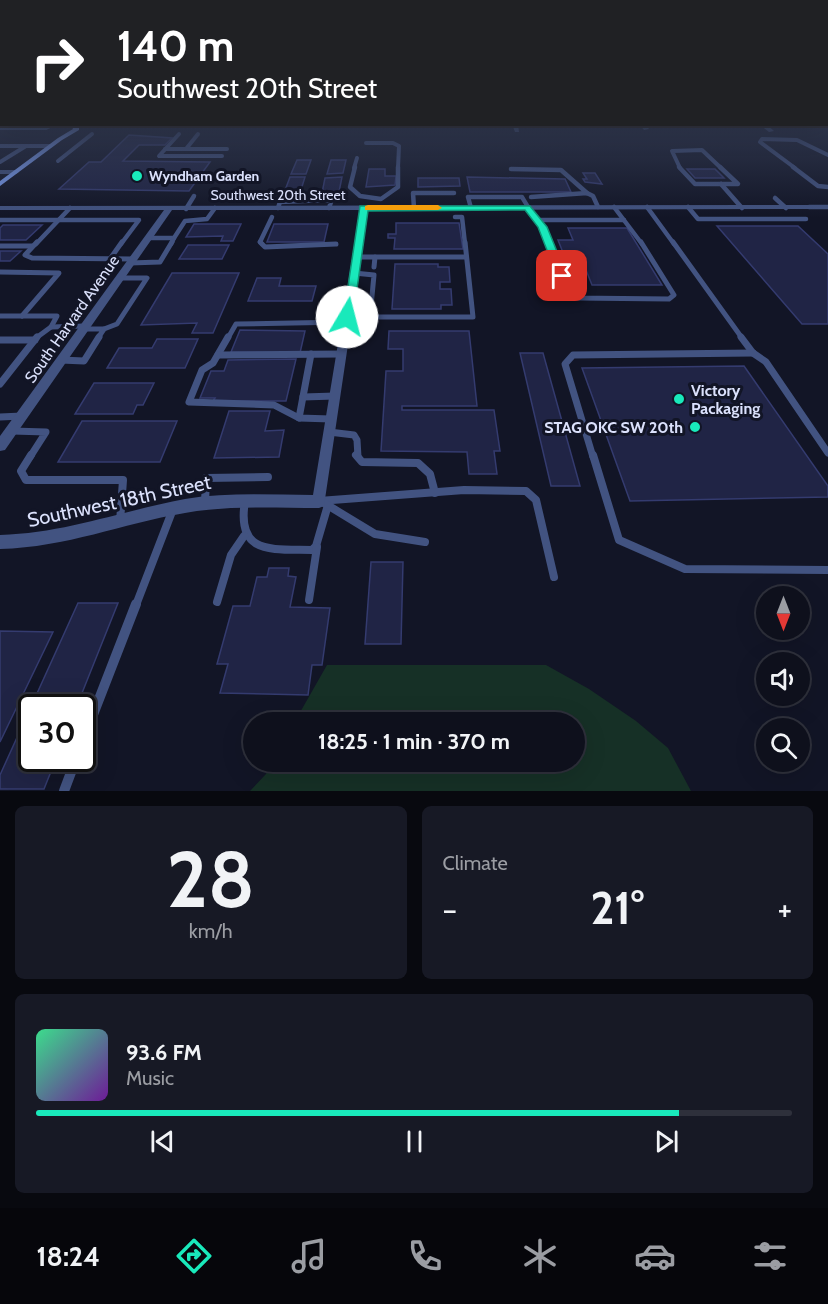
<!DOCTYPE html>
<html lang="en">
<head>
<meta charset="utf-8">
<style>
	:root { --surface:#0e101c; --page:#171925; --text:#f1f3f6; --muted:#9b9da3; --line:#2e303b; --accent:#19e9bb }
	body { margin:0; font-family:Cabin,sans-serif; background:var(--page); color:var(--text); height:100vh; display:flex; flex-direction:column; font-size:22px; white-space:nowrap }
	* { box-sizing:border-box; margin:0 }
	p { font-size:20px; color:var(--muted) }
	.icon { flex:none; width:33px; height:33px; fill:none; stroke:currentColor; stroke-width:2; stroke-linecap:round; stroke-linejoin:round }
	.map { position:relative; height:791px; overflow:hidden }
	.drawer { display:flex; flex-direction:column; gap:15px; padding:15px; background:#08090f; flex:1 }
	.drawer>* { flex:none }
	.hud { position:absolute; left:0px; top:0px; width:828px; height:126px; box-shadow:0 6px 24px #0002,0 0 0 2px var(--line); background:#202124; color:#fff; overflow:hidden }
	.needle { width:39px; rotate:180deg }
	.tools { position:absolute; left:756px; top:586px; display:grid; gap:12px }
	.tools a { display:grid; place-items:center; width:54px; height:54px; border-radius:50%; background:var(--surface); box-shadow:0 6px 24px #0002,0 0 0 2px var(--line); font-size:30px }
	.speed { position:absolute; left:18px; top:694px; display:flex; gap:12px; font-size:30px; font-weight:700; text-align:center }
	.speed>* { display:grid; place-content:center; width:78px; height:78px; border-radius:50%; background:var(--surface); box-shadow:0 6px 24px #0002,0 0 0 2px var(--line); line-height:1 }
	.speed .limit { border:3px solid #111; border-radius:9px; background:#fff; color:#111 }
	.pin { position:absolute; display:grid; place-items:center; width:51px; height:51px; color:#fff; margin:-26px; border-radius:12px; box-shadow:0 3px 9px #0006 }
	.me { position:absolute; width:66px; margin:-33px; rotate:8deg; stroke-linejoin:round; filter:drop-shadow(0 0 4px #0008) }
	.turn { display:flex; align-items:center; gap:21px; height:126px; padding:0 18px; font-size:27px }
	.turn .icon { width:78px; height:78px; stroke-width:2.5 }
	.turn b { display:block; font-size:42px; line-height:51px }
	.big { font-size:45px; font-weight:700; line-height:1.1 }
	.drawer .tile { flex:1; display:flex; flex-direction:column; justify-content:center; gap:9px; min-width:0; padding:0 21px; border-radius:9px; background:var(--page) }
	.drawer .dial { align-items:center; gap:0 }
	.dial b { font-size:78px; line-height:1 }
	.song { display:flex; align-items:center; gap:18px }
	.cover { width:72px; height:72px; border-radius:9px; background:linear-gradient(135deg,hsl(150 70% 55%),hsl(280 70% 35%)) }
	.played { height:6px; border-radius:3px; background:linear-gradient(90deg,var(--accent) 85%,var(--line) 85%) }
	.keys { display:flex; justify-content:space-around; direction:ltr }
	.heat { display:flex; justify-content:space-between; align-items:center; font-size:33px; direction:ltr }
	.drawer .tiles { flex:1; display:grid; gap:15px; grid-template-columns:1fr 1fr }
	.tile:last-child { grid-column:span 2 }
	.trip { position:absolute; left:243px; top:712px; width:342px; height:60px; border-radius:30px; background:var(--surface); box-shadow:0 6px 24px #0002,0 0 0 2px var(--line); font-weight:700; line-height:60px; text-align:center }
	.tabs { display:flex; height:96px; justify-content:space-around; align-items:center; background:#06060b; color:var(--muted) }
	.tabs .icon { width:42px; height:42px }
	.tabs .current { color:var(--accent) }
	.tabs b { font-size:27px; color:var(--text) }
	.map>svg:first-child { display:block }
	.green { fill:#163026 }
	.building { fill:#202445; stroke:#343b6f; stroke-width:1.5 }
	.lines { fill:none; stroke-linecap:round; stroke-linejoin:round }
	.service-far5 { stroke:#425381; stroke-width:4 }
	.service-far4 { stroke:#425381; stroke-width:4.5 }
	.service-far3 { stroke:#425381; stroke-width:5 }
	.service-far2 { stroke:#425381; stroke-width:7 }
	.service-far1 { stroke:#425381; stroke-width:8 }
	.service { stroke:#425381; stroke-width:10 }
	.minor { fill:#425381; fill-rule:evenodd }
	.secondary { fill:#7b9ef3; fill-rule:evenodd }
	.route { fill:#19e9bb; stroke:#10977a; stroke-width:1.5 }
	.slow { fill:#f59e0b }
	.poi-dot { fill:#19e9bb; stroke:#121526; stroke-width:2 }
	.labels { text-anchor:middle; dominant-baseline:central; stroke-width:6; stroke-linejoin:round; paint-order:stroke }
	.far-poi-label { font-size:14px; font-weight:bold; fill:#dbe1fc; stroke:#121526; text-anchor:start }
	.far-street-label { font-size:14px; fill:#dbe1fc; stroke:#121526 }
	.street-label { font-size:16px; fill:#dbe1fc; stroke:#121526 }
	.poi-label { font-size:16px; font-weight:bold; fill:#dbe1fc; stroke:#121526; text-anchor:start }
	.near-street-label { font-size:20px; fill:#dbe1fc; stroke:#121526 }
</style>
</head>
<body>
<div class="map">
<svg width="828" height="791" viewBox="0 0 828 791">
	<rect width="100%" height="100%" fill="#121526"/>
	<!-- green -->
	<path class="green" d="M327,665H546L589,689L636,721L668,748L691,791H250L266,774L273,762H574V723H294Z"/>
	<!-- building -->
	<g class="building">
		<path d="M129,135L172,138L165,145H139L123,161L210,162L189,191L59,189L89,162H101Z"/>
		<path d="M297,160H311L306,174H291Z"/>
		<path d="M331,160H346L343,173L327,174Z"/>
		<path d="M369,169H385V176H396L395,185L366,187Z"/>
		<path d="M687,169H715L724,178H695Z"/>
		<path d="M583,173H595L602,184L585,182L583,179H587Z"/>
		<path d="M290,177H305L300,193H284Z"/>
		<path d="M342,177L339,192L322,193L325,178Z"/>
		<path d="M467,177L565,179L571,192H470Z"/>
		<path d="M418,178H459L460,186L418,187Z"/>
		<path d="M396,223H459L463,249H394L395,238H388V234H396Z"/>
		<path d="M194,224H241L233,241H221L223,236L186,237Z"/>
		<path d="M274,224H328L324,242H267Z"/>
		<path d="M3,225H42L26,240H0V228Z"/>
		<path d="M717,226H798L828,254V324H802Z"/>
		<path d="M568,228H627L662,285H592L586,270H570L558,240H573Z"/>
		<path d="M188,245H229L222,259H179Z"/>
		<path d="M0,251H21L10,261H0Z"/>
		<path d="M395,264H438V267H449L450,282H440V289H451L452,305H441V309H392Z"/>
		<path d="M172,273H239L213,333H192L197,323L141,325Z"/>
		<path d="M257,278H281L279,286H316L312,301H248Z"/>
		<path d="M240,330L305,331L300,353L231,352Z"/>
		<path d="M389,331H469L477,406H402V410H494L500,451H494L497,474H469L467,452L381,451L386,371H403V349H388Z"/>
		<path d="M157,339H198L185,368H107L119,348H152Z"/>
		<path d="M520,353H543L580,486H551Z"/>
		<path d="M296,359L286,401H213L215,398H200L211,371H224L228,360Z"/>
		<path d="M744,366L828,486V497L630,501L582,368Z"/>
		<path d="M94,383H154L143,405H137L133,414H75Z"/>
		<path d="M229,411H270L265,431L284,430L279,457L214,458Z"/>
		<path d="M82,421H177L160,462H58Z"/>
		<path d="M371,562H403L401,644H365Z"/>
		<path d="M269,568H289L288,576L296,577L290,607L330,608L322,665H312L308,695L220,693L228,664H217L233,606H250L257,577H267Z"/>
		<path d="M78,603H118L76,708H32V759H56L44,789H0V775Z"/>
		<path d="M0,631L53,632L0,742Z"/>
	</g>
	<g class="lines">
		<!-- service-far5 -->
		<g class="service-far5">
			<path d="M0,128H46L54,124"/>
			<path d="M179,134L159,156H222"/>
			<path d="M366,143H393L399,146L398,168"/>
			<path d="M165,149H227"/>
			<path d="M186,149L198,134"/>
			<path d="M58,161L92,134"/>
			<path d="M0,162L26,146"/>
			<path d="M354,168L357,158"/>
			<path d="M680,168L672,151L702,150L721,168"/>
			<path d="M795,168L760,142L762,139L797,140L828,155"/>
		</g>
		<!-- service-far4 -->
		<g class="service-far4">
			<path d="M355,167L350,187L360,196L381,199L398,187V167"/>
			<path d="M679,167L695,184H721"/>
			<path d="M720,167L738,184H721"/>
			<path d="M793,167L818,186L828,187"/>
			<path d="M511,169L561,170L587,193"/>
			<path d="M721,184L742,208"/>
			<path d="M531,197L587,193L593,196L598,207"/>
			<path d="M775,198L786,208"/>
			<path d="M614,207L642,244"/>
			<path d="M647,207L674,244"/>
			<path d="M688,207L698,219H806"/>
			<path d="M809,207H828"/>
			<path d="M278,208L280,202L327,200L331,202L329,208"/>
			<path d="M414,208L413,193H454"/>
			<path d="M471,208L468,197H522C531,213 543,227 550,244"/>
			<path d="M186,209L194,196"/>
			<path d="M455,217H462L465,244"/>
			<path d="M0,220H139L121,244"/>
			<path d="M535,220H624"/>
			<path d="M148,238H174L171,244"/>
			<path d="M174,238L185,221L207,219L215,208"/>
			<path d="M36,244L70,208"/>
			<path d="M262,244L260,242L272,217"/>
		</g>
		<!-- service-far3 -->
		<g class="service-far3">
			<path d="M37,242L25,255L32,258L133,259"/>
			<path d="M260,242L265,247L336,244"/>
			<path d="M549,242L570,294L576,298L669,299L674,295L641,242"/>
			<path d="M673,242L742,338"/>
			<path d="M0,246H32"/>
			<path d="M356,257H375L374,267"/>
			<path d="M375,257H466"/>
			<path d="M110,259L122,242"/>
			<path d="M130,263L160,262L172,242"/>
			<path d="M0,272L59,273L22,316"/>
			<path d="M354,273L374,275L370,317"/>
			<path d="M0,316H57L51,327"/>
			<path d="M347,317H473L465,242"/>
			<path d="M83,329H104L98,338"/>
			<path d="M104,329L117,324L147,278H120"/>
			<path d="M36,338L51,327L85,326"/>
			<path d="M228,338L236,324L346,322"/>
		</g>
		<!-- service-far2 -->
		<g class="service-far2">
			<path d="M228,337L213,363L202,370L189,402L274,405L299,418L331,419"/>
			<path d="M741,337L753,353L766,362L828,453"/>
			<path d="M0,340H35"/>
			<path d="M218,355L341,354"/>
			<path d="M61,360L84,361L99,337"/>
			<path d="M0,384L37,337"/>
			<path d="M303,397L335,396"/>
			<path d="M0,417L22,416"/>
			<path d="M299,418L311,354"/>
			<path d="M12,431L46,432L30,457"/>
			<path d="M329,432L354,435L357,440L358,457"/>
			<path d="M593,457L565,364L573,355L753,353"/>
		</g>
		<!-- service-far1 -->
		<g class="service-far1">
			<path d="M31,455L21,471L26,480H123L120,522"/>
			<path d="M356,455L362,462L418,463L430,474L435,493"/>
			<path d="M593,455L619,540L685,569L828,570"/>
			<path d="M245,501C236,555 271,549 312,550L316,546L328,505"/>
			<path d="M319,501L464,490L526,491L536,500L554,577"/>
			<path d="M205,503L206,478L268,477"/>
			<path d="M324,503L375,534L425,542"/>
			<path d="M309,600L317,547"/>
			<path d="M217,602L231,555L244,536"/>
			<path d="M136,605L173,509"/>
		</g>
		<!-- service -->
		<g class="service">
			<path d="M82,743L136,604"/>
			<path d="M64,791L76,759"/>
		</g>
		<!-- minor -->
		<g class="minor">
			<path d="M512,124H518L519,132H515Z"/>
			<path d="M639,124H645L649,129L644,130Z"/>
			<path d="M759,124H766L774,131L769,132Z"/>
			<path d="M0,144H50L53,146L50,148H0Z"/>
			<path d="M0,170H16L19,172L16,174H0Z"/>
			<path d="M809,205L813,207L812,209L368,210L324,506L319,508C275,508 229,505 185,513C120,524 68,547 0,549V535C66,533 121,511 185,499C227,492 270,495 313,495L360,210H172L5,450L0,451V436L164,210H0V206Z"/>
		</g>
		<!-- secondary -->
		<path class="secondary" d="M75,125L79,128V130L62,140L0,186V181L58,138L73,129L72,127Z"/>
	</g>
	<!-- sky -->
	<linearGradient id="sky" x2="0" y2="1"><stop stop-color="#0a0c15"/><stop offset="0.5" stop-color="#333b52"/><stop offset="1" stop-color="#333b52" stop-opacity="0"/></linearGradient>
	<rect width="828" height="218" fill="url(#sky)"/>
	<!-- route -->
	<path class="route" d="M360,206H530L547,227L567,276L562,279L557,276L538,227L525,210L368,211L353,317L347,321L343,320Z"/>
	<!-- slow -->
	<path class="slow" d="M368,205H438L442,208L438,210H365V206Z"/>
	<!-- markers -->
	<g class="poi-dot">
		<circle cx="137" cy="176" r="6"/>
		<circle cx="679" cy="399" r="6"/>
		<circle cx="695" cy="427" r="6"/>
	</g>
	<g class="labels">
		<!-- far-poi labels -->
		<g class="far-poi-label">
			<text x="149" y="176">Wyndham Garden</text>
		</g>
		<!-- far-street labels -->
		<g class="far-street-label">
			<text x="278" y="195">Southwest 20th Street</text>
		</g>
		<!-- street labels -->
		<g class="street-label">
			<text transform="translate(72 319) rotate(-55)">South Harvard Avenue</text>
		</g>
		<!-- poi labels -->
		<g class="poi-label">
			<text x="691" y="390">Victory<tspan x="691" dy="18">Packaging</tspan></text>
			<text x="683" y="427" text-anchor="end">STAG OKC SW 20th</text>
		</g>
		<!-- near-street labels -->
		<g class="near-street-label">
			<text transform="translate(119 501) rotate(-12)">Southwest 18th Street</text>
		</g>
	</g>
</svg>
<div class="tools">
<a><svg class="needle" viewBox="-14 -14 28 28"><path d="M0-13l5 13h-10z" fill="#e53935"/><path d="M0 13l5-13h-10z" fill="#9b9da3"/></svg></a>
<a><svg class="icon" aria-label="sound" viewBox="0 0 24 24"><path d="M4 9h4l5-4v14l-5-4H4zM17 9q2 3 0 6"/></svg></a>
<a><svg class="icon" aria-label="search" viewBox="0 0 24 24"><circle cx="10" cy="10" r="6"/><path d="M15 15l6 6"/></svg></a>
</div>
<div class="speed"><div class="limit">30</div></div>
<div class="pin" style="left:562px;top:276px;background:#d93025"><svg class="icon" aria-label="arrive" viewBox="0 0 24 24"><path d="M6 21V4h12l-3 4 3 4H6"/></svg></div>
<svg class="me" style="left:347px;top:317px" viewBox="-20 -20 40 40"><circle r="19" fill="#fff"/><path d="M0-13L10 11 0 6-10 11z" fill="#19e9bb"/></svg>
<div class="trip">18:25 · 1 min · 370 m</div>
<div class="hud">
<div class="turn"><svg class="icon" aria-label="right" viewBox="0 0 24 24"><path d="M7 20v-9h11M14 6l5 5-5 5"/></svg><div><b>140 m</b>Southwest 20th Street</div></div>
</div>
</div>
<section class="drawer">
<div class="tiles">
<div class="tile dial"><b>28</b><p>km/h</p></div>
<div class="tile"><p>Climate</p>
<div class="heat"><a>−</a><b class="big">21°</b><a>+</a></div>
</div>
<div class="tile">
<div class="song"><i class="cover"></i><div><b>93.6 FM</b><p>Music</p></div></div>
<div class="played"></div>
<div class="keys"><svg class="icon" aria-label="previous" viewBox="0 0 24 24"><path d="M18 5L8 12l10 7zM5 5v14"/></svg><svg class="icon" aria-label="pause" viewBox="0 0 24 24"><path d="M8 5v14M16 5v14"/></svg><svg class="icon" aria-label="next" viewBox="0 0 24 24"><path d="M6 5l10 7-10 7zM19 5v14"/></svg></div>
</div>
</div>
</section>
<nav class="tabs">
<b>18:24</b>
<svg class="icon current" aria-label="directions" viewBox="0 0 24 24"><path d="M12 3l9 9-9 9-9-9zM9 14v-3h6M13 9l2 2-2 2"/></svg>
<svg class="icon" aria-label="music" viewBox="0 0 24 24"><path d="M9 18V5l10-2v13"/><circle cx="6" cy="18" r="3"/><circle cx="16" cy="16" r="3"/></svg>
<svg class="icon" aria-label="phone" viewBox="0 0 24 24"><path d="M5 4h4l2 5-3 2q2 4 5 5l2-3 5 2v4C11 20 4 13 5 4z"/></svg>
<svg class="icon" aria-label="climate" viewBox="0 0 24 24"><path d="M12 3v18M4 7l16 10M4 17L20 7"/></svg>
<svg class="icon" aria-label="car" viewBox="0 0 24 24"><path d="M5 17H2v-5l4-1 3-4h7l3 4 3 1v5h-3M9 17h6M6 11h13"/><circle cx="7" cy="17" r="2"/><circle cx="17" cy="17" r="2"/></svg>
<svg class="icon" aria-label="filters" viewBox="0 0 24 24"><path d="M4 7h16M4 17h16"/><circle cx="9" cy="7" r="2"/><circle cx="15" cy="17" r="2"/></svg>
</nav>
</body>
</html>
